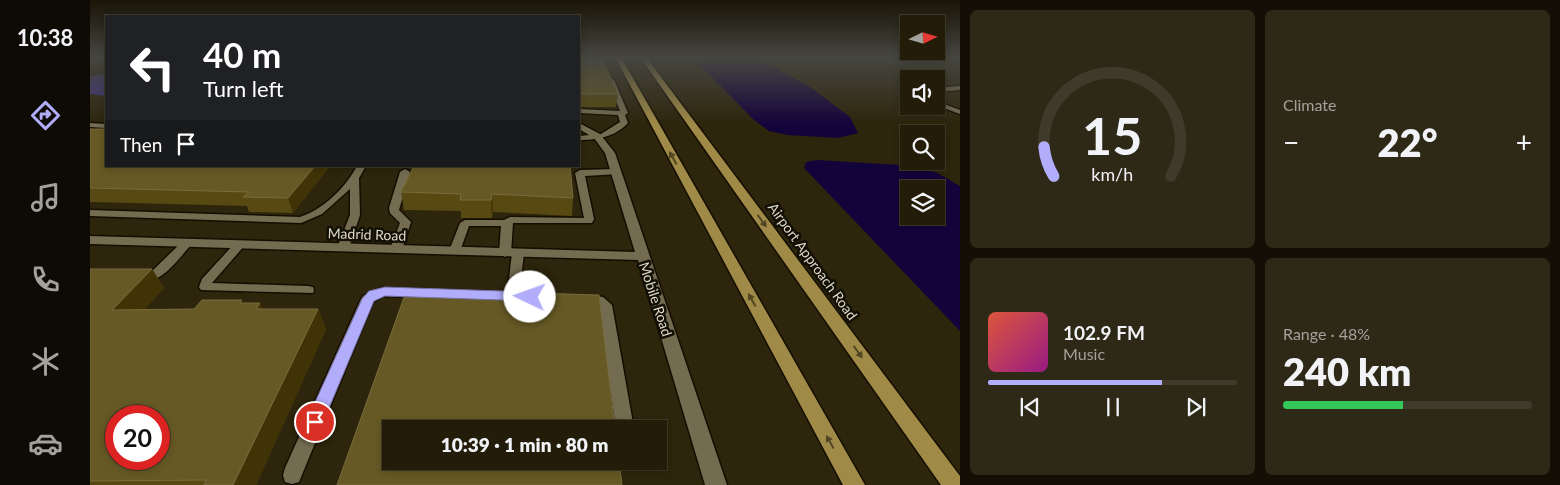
<!DOCTYPE html>
<html lang="en">
<head>
<meta charset="utf-8">
<style>
	:root { --surface:#221c09; --page:#2e2917; --text:#f1f3f6; --muted:#a2a19c; --line:#3f3a2a; --accent:#b1adfa }
	body { margin:0; font-family:Lato,sans-serif; background:var(--page); color:var(--text); height:100vh; display:flex; flex-direction:column; font-size:19px; white-space:nowrap }
	* { box-sizing:border-box; margin:0 }
	p { font-size:16px; color:var(--muted) }
	.icon { flex:none; width:28px; height:28px; fill:none; stroke:currentColor; stroke-width:2; stroke-linecap:round; stroke-linejoin:round }
	.map { position:relative; flex:1; overflow:hidden }
	.panel { display:flex; flex-direction:column; gap:10px; padding:10px; background:#130f05; width:600px }
	.panel>* { flex:none }
	.guide { position:absolute; left:15px; top:15px; width:475px; height:152px; border-radius:0px; box-shadow:0 2px 8px #0003,0 0 0 1px var(--line); background:#202124; color:#fff; overflow:hidden }
	.needle { width:32px; rotate:85deg }
	.buttons { position:absolute; left:810px; top:15px; display:grid; gap:10px }
	.buttons a { display:grid; place-items:center; width:45px; height:45px; border-radius:0px; background:var(--surface); box-shadow:0 2px 8px #0003,0 0 0 1px var(--line); font-size:25px }
	.speed { position:absolute; left:15px; top:405px; display:flex; gap:10px; font-size:25px; font-weight:700; text-align:center }
	.speed>* { display:grid; place-content:center; width:65px; height:65px; border-radius:50%; background:var(--surface); box-shadow:0 2px 8px #0003,0 0 0 1px var(--line); line-height:1 }
	.speed .limit { border:8px solid #d22; background:#fff; color:#111 }
	.pin { position:absolute; display:grid; place-items:center; width:42px; height:42px; color:#fff; margin:-21px; border:2px solid #fff; border-radius:50%; box-shadow:0 1px 5px #0007 }
	.me { position:absolute; width:55px; margin:-28px; rotate:273deg; stroke-linejoin:round; filter:drop-shadow(0 0 4px #0008) }
	.turn { display:flex; align-items:center; gap:18px; height:105px; padding:0 15px; font-size:22px }
	.turn .icon { width:65px; height:65px; stroke-width:2.5 }
	.turn b { display:block; font-size:35px; line-height:42px }
	.then { display:flex; align-items:center; height:48px; padding:0 15px; background:#0003; gap:10px; font-size:19px }
	.big { font-size:38px; font-weight:800; line-height:1.1 }
	.panel .widget { flex:1; display:flex; flex-direction:column; justify-content:center; gap:8px; min-width:0; padding:0 18px; border-radius:8px; background:var(--page) }
	.panel .dial { align-items:center; gap:0 }
	.dial svg { height:130px; overflow:visible; fill:none; stroke:var(--line); stroke-width:7; stroke-linecap:round; text-anchor:middle }
	.dial text { fill:var(--text); stroke:none }
	.song { display:flex; align-items:center; gap:15px }
	.cover { width:60px; height:60px; border-radius:8px; background:linear-gradient(135deg,hsl(10 70% 55%),hsl(310 70% 35%)) }
	.played { height:5px; border-radius:2px; background:linear-gradient(90deg,var(--accent) 70%,var(--line) 70%) }
	.keys { display:flex; justify-content:space-around; direction:ltr }
	.heat { display:flex; justify-content:space-between; align-items:center; font-size:28px; direction:ltr }
	.charge { height:8px; border-radius:4px; background:linear-gradient(90deg,#34c759 48%,var(--line) 0) }
	.panel .tiles { flex:1; display:grid; gap:10px; grid-template-columns:repeat(2,1fr) }
	.trip { position:absolute; left:292px; top:420px; width:285px; height:50px; border-radius:0px; background:var(--surface); box-shadow:0 2px 8px #0003,0 0 0 1px var(--line); font-weight:800; line-height:50px; text-align:center }
	main { display:flex; flex:1; min-height:0 }
	.tab-bar { display:flex; flex-direction:column; width:90px; justify-content:space-around; align-items:center; background:#0e0b04; color:var(--muted) }
	.tab-bar .icon { width:35px; height:35px }
	.tab-bar .active { color:var(--accent) }
	.tab-bar b { font-size:22px; color:var(--text) }
	.map>svg:first-child { display:block }
	.green { fill:#40357f }
	.water { fill:#13033b; fill-rule:evenodd }
	.lines { fill:none; stroke-linecap:round; stroke-linejoin:round }
	.service-casing { stroke:#150e00; stroke-width:3 }
	.minor-casing { stroke:#150e00; stroke-width:3 }
	.primary-casing { stroke:#150e00; stroke-width:3 }
	.service { fill:#746c51; fill-rule:evenodd }
	.minor { fill:#746c51; fill-rule:evenodd }
	.primary { fill:#9f8b47; fill-rule:evenodd }
	.wall { fill:#574911 }
	.shaded-wall { fill:#403407 }
	.building { fill:#665925; stroke:#796d3f; fill-rule:evenodd }
	.oneway { fill:#514723 }
	.route { fill:#b1adfa; stroke:#7370a2 }
	.labels { text-anchor:middle; dominant-baseline:central; stroke-width:5; stroke-linejoin:round; paint-order:stroke }
	.street-label { font-size:14px; fill:#dfdacb; stroke:#120f05 }
</style>
</head>
<body>
<main>
<nav class="tab-bar">
<b>10:38</b>
<svg class="icon active" aria-label="directions" viewBox="0 0 24 24"><path d="M12 3l9 9-9 9-9-9zM9 14v-3h6M13 9l2 2-2 2"/></svg>
<svg class="icon" aria-label="music" viewBox="0 0 24 24"><path d="M9 18V5l10-2v13"/><circle cx="6" cy="18" r="3"/><circle cx="16" cy="16" r="3"/></svg>
<svg class="icon" aria-label="phone" viewBox="0 0 24 24"><path d="M5 4h4l2 5-3 2q2 4 5 5l2-3 5 2v4C11 20 4 13 5 4z"/></svg>
<svg class="icon" aria-label="climate" viewBox="0 0 24 24"><path d="M12 3v18M4 7l16 10M4 17L20 7"/></svg>
<svg class="icon" aria-label="car" viewBox="0 0 24 24"><path d="M5 17H2v-5l4-1 3-4h7l3 4 3 1v5h-3M9 17h6M6 11h13"/><circle cx="7" cy="17" r="2"/><circle cx="17" cy="17" r="2"/></svg>
</nav>
<div class="map">
<svg width="870" height="485" viewBox="0 0 870 485">
	<rect width="100%" height="100%" fill="#2d250c"/>
	<!-- green -->
	<path class="green" d="M16,74V96L0,94V77Z"/>
	<!-- water -->
	<g class="water">
		<path d="M602,57H665L720,87L760,117L768,133L748,138L697,135L679,131L664,120Z"/>
		<path d="M727,160L826,166L847,173L870,186V331L714,168L716,162ZM819,189H846V216H819Z"/>
	</g>
	<g class="lines">
		<defs>
			<g id="service">
				<path d="M521,78L524,80L538,113L535,115L538,123C525,137 507,140 489,140V136L511,134L530,122L528,115L489,113V109L530,111L518,80Z"/>
				<path d="M870,86V90L846,92V88Z"/>
				<path d="M846,101L870,110V114L846,105Z"/>
				<path d="M0,123L16,124V128L0,127Z"/>
				<path d="M267,166H276L269,178L270,215L259,248L253,251L247,248L260,215V189L232,214L211,223L0,216V210L210,217C234,209 255,188 267,166Z"/>
				<path d="M315,169L320,172L309,210L321,222L312,249L306,253L300,249L310,223L300,213L299,208L310,172Z"/>
				<path d="M526,169L531,172L529,174L495,176L504,219L502,223H423L421,253L415,257L409,253L411,226H379L369,254H361L359,251L370,223L375,220H414L420,217L494,218L485,173L490,170Z"/>
				<path d="M97,240L103,243L101,245C87,260 71,286 49,280L47,277L49,274L61,272L93,241Z"/>
				<path d="M149,242L155,245L122,283L218,286L223,287L224,290L223,293L111,290L109,287L112,279L145,243Z"/>
				<path d="M428,249L434,253L429,296L428,299H418L417,296L422,253Z"/>
				<path d="M291,288L331,289L336,290L337,293L336,296L331,297L293,296L283,302L209,482L202,484L195,482L193,475L195,468L271,299L273,296Z"/>
				<path d="M496,295L513,297L522,305L544,429H526L509,307L505,305L491,303L489,300L491,297Z"/>
			</g>
			<path id="minor" d="M489,123L510,134L525,153L637,485H615L548,260L0,244V236L545,252L515,153L504,138L489,129Z"/>
			<g id="primary">
				<path d="M525,57H531L775,485H753Z"/>
				<path d="M550,57H556L870,476V485H851Z"/>
			</g>
		</defs>
		<!-- service casing -->
		<use href="#service" class="service-casing"/>
		<!-- minor casing -->
		<use href="#minor" class="minor-casing"/>
		<!-- primary casing -->
		<use href="#primary" class="primary-casing"/>
		<!-- service -->
		<use href="#service" class="service"/>
		<!-- minor -->
		<use href="#minor" class="minor"/>
		<!-- primary -->
		<use href="#primary" class="primary"/>
	</g>
	<!-- wall -->
	<g class="wall">
		<path d="M489,57L528,94L526,107H489Z"/>
		<path d="M0,129L16,166H240L203,213L159,212L157,206L0,202Z"/>
		<path d="M324,166L483,198L482,216L403,212L402,218H371V211L314,210L311,192Z"/>
		<path d="M0,269H62L74,288L54,310L104,309L153,303L173,309H228L236,329L166,485H0Z"/>
	</g>
	<!-- shaded-wall -->
	<g class="shaded-wall">
		<path d="M225,166H240L203,213L198,198Z"/>
		<path d="M402,194L403,212L402,218L401,200Z"/>
		<path d="M62,269L74,288L37,329L22,310Z"/>
		<path d="M170,303L180,322L166,309Z"/>
		<path d="M228,309L236,329L166,485H143Z"/>
	</g>
	<!-- building -->
	<g class="building">
		<path d="M489,57H511L528,94H489Z"/>
		<path d="M0,129H16V166H225L198,198L153,197L159,192L0,188Z"/>
		<path d="M324,166H480L483,198L402,194L401,200H370L371,194L311,192Z"/>
		<path d="M0,269H62L22,310L104,309L112,300H152L150,303H170L166,309H228L143,485H114L116,480L0,481ZM26,416H69V459H26Z"/>
		<path d="M317,289L509,295L525,429H301V461H529L532,485H247Z"/>
	</g>
	<!-- one-way arrows -->
	<defs><path id="oneway-solid" d="M-6-.8H1V-3.2L6.5 0L1 3.2V.8H-6Z" transform="scale(1.25)"/></defs>
	<g class="oneway">
		<use href="#oneway-solid" transform="translate(583 158) rotate(-119)"/>
		<use href="#oneway-solid" transform="translate(672 221) rotate(54)"/>
		<use href="#oneway-solid" transform="translate(662 300) rotate(-119)"/>
		<use href="#oneway-solid" transform="translate(768 352) rotate(54)"/>
		<use href="#oneway-solid" transform="translate(740 442) rotate(-119)"/>
	</g>
	<!-- sky -->
	<linearGradient id="sky" x2="0" y2="1"><stop stop-color="#191407"/><stop offset="0.46" stop-color="#464640"/><stop offset="1" stop-color="#464640" stop-opacity="0"/></linearGradient>
	<rect width="870" height="125" fill="url(#sky)"/>
	<!-- route -->
	<path class="route" d="M295,287L440,292L447,297L440,301L295,296L284,301L231,427L225,430L219,427L216,422L272,299L279,291Z"/>
	<g class="labels">
		<!-- street labels -->
		<g class="street-label">
			<text transform="translate(277 234) rotate(2)">Madrid Road</text>
			<text transform="translate(723 261) rotate(54)">Airport Approach Road</text>
			<text transform="translate(566 299) rotate(72)">Mobile Road</text>
		</g>
	</g>
</svg>
<div class="buttons">
<a><svg class="needle" viewBox="-14 -14 28 28"><path d="M0-13l5 13h-10z" fill="#e53935"/><path d="M0 13l5-13h-10z" fill="#a2a19c"/></svg></a>
<a><svg class="icon" aria-label="sound" viewBox="0 0 24 24"><path d="M4 9h4l5-4v14l-5-4H4zM17 9q2 3 0 6"/></svg></a>
<a><svg class="icon" aria-label="search" viewBox="0 0 24 24"><circle cx="10" cy="10" r="6"/><path d="M15 15l6 6"/></svg></a>
<a><svg class="icon" aria-label="layers" viewBox="0 0 24 24"><path d="M12 4l9 5-9 5-9-5zM3 14l9 5 9-5"/></svg></a>
</div>
<div class="speed"><div class="limit">20</div></div>
<div class="pin" style="left:225px;top:422px;background:#d93025"><svg class="icon" aria-label="arrive" viewBox="0 0 24 24"><path d="M6 21V4h12l-3 4 3 4H6"/></svg></div>
<svg class="me" style="left:440px;top:297px" viewBox="-20 -20 40 40"><circle r="19" fill="#fff"/><path d="M0-13L10 11 0 6-10 11z" fill="#b1adfa"/></svg>
<div class="trip">10:39 · 1 min · 80 m</div>
<div class="guide">
<div class="turn"><svg class="icon" aria-label="left" viewBox="0 0 24 24"><path d="M17 20v-9H6M10 6l-5 5 5 5"/></svg><div><b>40 m</b>Turn left</div></div>
<div class="then">Then<svg class="icon" aria-label="arrive" viewBox="0 0 24 24"><path d="M6 21V4h12l-3 4 3 4H6"/></svg></div>
</div>
</div>
<section class="panel">
<div class="tiles">
<div class="widget dial"><svg viewBox="0 0 100 80">
<path d="M14 69A42 42 0 1 1 86 69"/>
<path d="M14 69A42 42 0 0 1 8 51" stroke="#b1adfa"/>
<text x="50" y="56" font-size="32" font-weight="700">15</text>
<text x="50" y="72" font-size="11">km/h</text>
</svg></div>
<div class="widget"><p>Climate</p>
<div class="heat"><a>−</a><b class="big">22°</b><a>+</a></div>
</div>
<div class="widget">
<div class="song"><i class="cover"></i><div><b>102.9 FM</b><p>Music</p></div></div>
<div class="played"></div>
<div class="keys"><svg class="icon" aria-label="previous" viewBox="0 0 24 24"><path d="M18 5L8 12l10 7zM5 5v14"/></svg><svg class="icon" aria-label="pause" viewBox="0 0 24 24"><path d="M8 5v14M16 5v14"/></svg><svg class="icon" aria-label="next" viewBox="0 0 24 24"><path d="M6 5l10 7-10 7zM19 5v14"/></svg></div>
</div>
<div class="widget"><p>Range · 48%</p><b class="big">240 km</b><div class="charge"></div></div>
</div>
</section>
</main>
</body>
</html>
